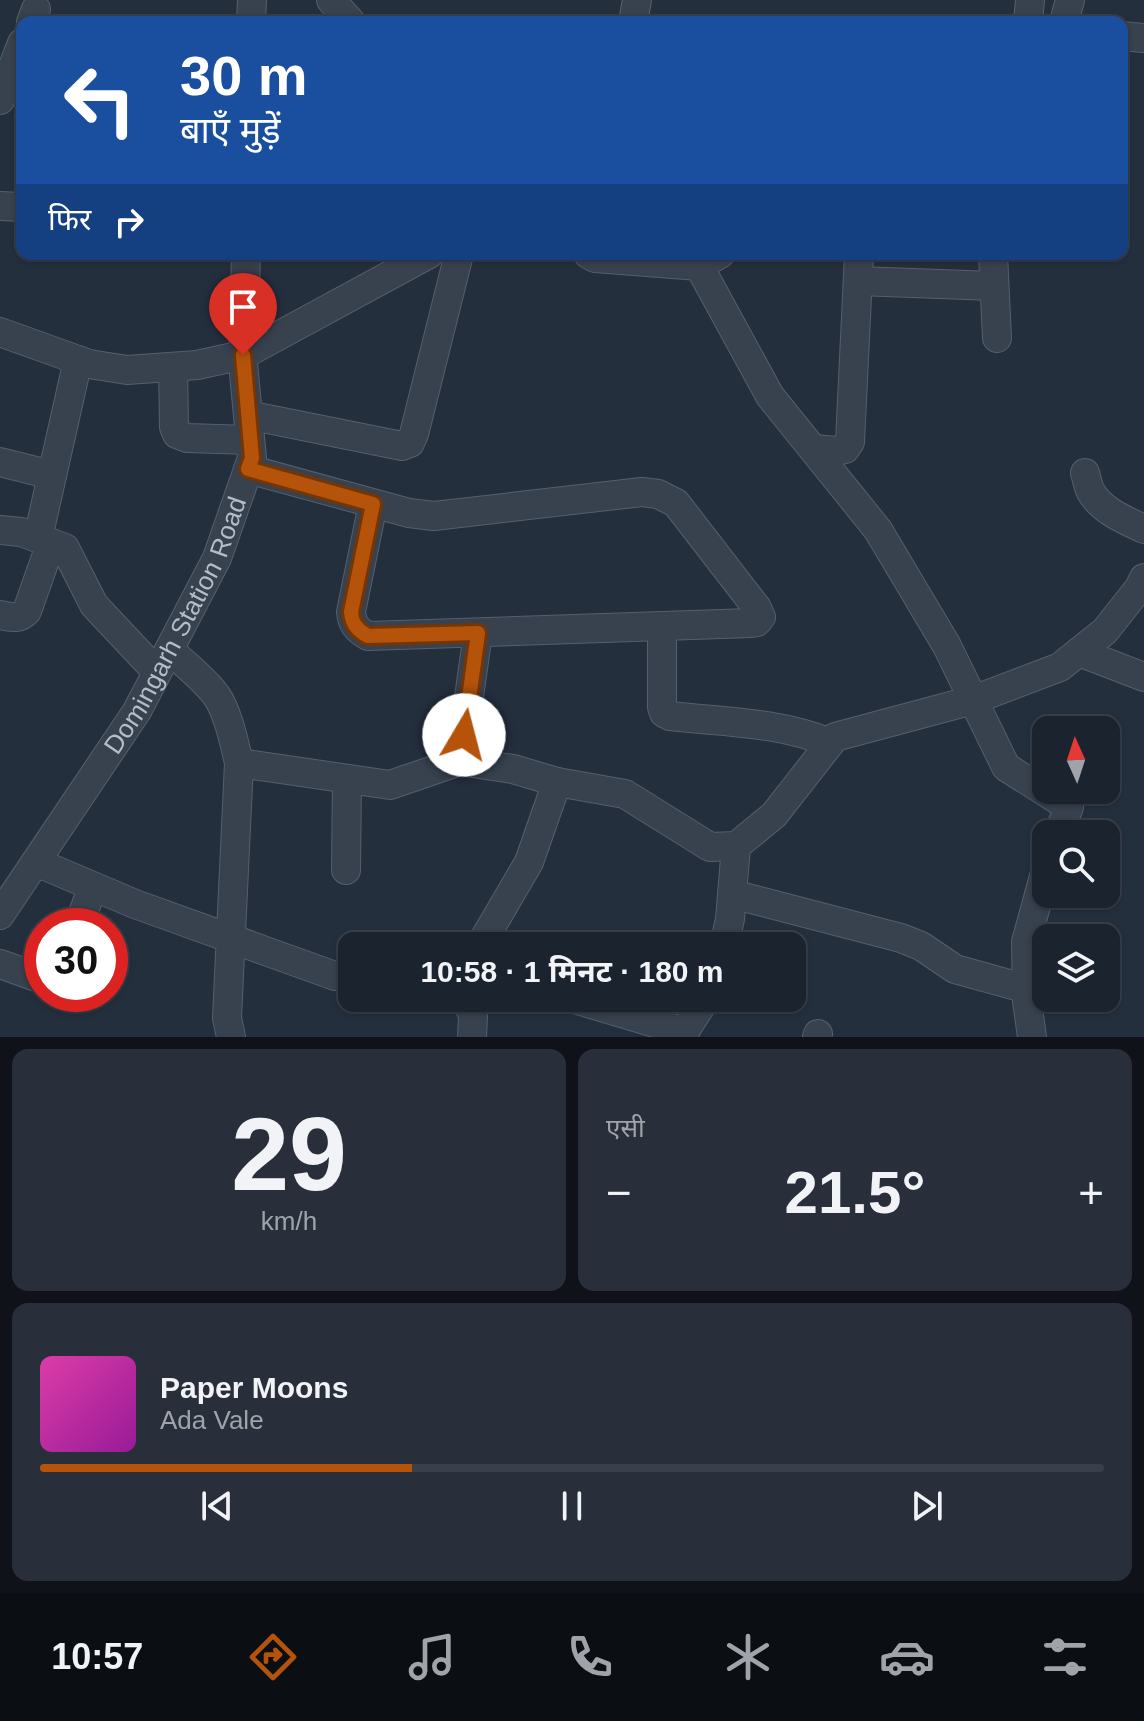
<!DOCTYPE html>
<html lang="hi">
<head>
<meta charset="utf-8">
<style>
	:root { --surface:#1b232e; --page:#282f3a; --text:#f1f3f6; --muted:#a0a4aa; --line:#39404a; --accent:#b45309 }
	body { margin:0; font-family:Helvetica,"Noto Sans Devanagari",sans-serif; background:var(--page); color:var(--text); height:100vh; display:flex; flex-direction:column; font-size:30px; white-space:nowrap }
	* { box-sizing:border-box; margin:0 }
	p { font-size:26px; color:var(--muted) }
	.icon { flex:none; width:44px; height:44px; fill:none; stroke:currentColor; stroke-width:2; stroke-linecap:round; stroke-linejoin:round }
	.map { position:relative; height:1037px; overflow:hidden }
	.details { display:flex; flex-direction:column; gap:12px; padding:12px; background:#0f1319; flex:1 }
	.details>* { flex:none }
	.hud { position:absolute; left:16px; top:16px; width:1112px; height:244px; border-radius:16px; box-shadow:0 2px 6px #0004,0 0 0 2px var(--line); background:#1a4fa0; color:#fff; overflow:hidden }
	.needle { width:52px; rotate:357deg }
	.controls { position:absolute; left:1032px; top:716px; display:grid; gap:16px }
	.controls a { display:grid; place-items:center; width:88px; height:88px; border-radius:16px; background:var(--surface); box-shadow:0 2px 6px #0004,0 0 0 2px var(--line); font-size:40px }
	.speed { position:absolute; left:24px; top:908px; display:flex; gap:16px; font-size:40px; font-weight:700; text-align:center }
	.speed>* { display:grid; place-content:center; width:104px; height:104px; border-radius:50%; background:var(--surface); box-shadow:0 2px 6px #0004,0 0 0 2px var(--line); line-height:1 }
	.speed .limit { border:12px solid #d22; background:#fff; color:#111 }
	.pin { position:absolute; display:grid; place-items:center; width:68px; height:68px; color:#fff; margin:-82px -34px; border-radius:50% 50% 50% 0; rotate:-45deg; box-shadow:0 0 8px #0007 }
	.pin .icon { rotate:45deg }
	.me { position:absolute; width:88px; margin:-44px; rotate:8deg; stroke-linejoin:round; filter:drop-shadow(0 0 6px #0008) }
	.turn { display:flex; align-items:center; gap:28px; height:168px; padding:0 32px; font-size:36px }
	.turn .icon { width:104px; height:104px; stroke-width:2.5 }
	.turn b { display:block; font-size:56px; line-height:68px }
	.then { display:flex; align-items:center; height:76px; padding:0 32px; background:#0003; gap:16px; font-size:30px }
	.big { font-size:60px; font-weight:700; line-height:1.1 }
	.details .widget { flex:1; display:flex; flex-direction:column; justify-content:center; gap:12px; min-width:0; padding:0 28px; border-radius:16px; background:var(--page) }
	.details .dial { align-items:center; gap:0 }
	.dial b { font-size:104px; line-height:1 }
	.song { display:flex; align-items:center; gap:24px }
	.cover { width:96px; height:96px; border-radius:12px; background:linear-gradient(135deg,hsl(320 70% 55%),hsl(300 70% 35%)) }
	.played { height:8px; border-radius:4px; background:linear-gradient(90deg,var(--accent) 35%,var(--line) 35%) }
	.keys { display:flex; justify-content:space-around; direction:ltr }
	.heat { display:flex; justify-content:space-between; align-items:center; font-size:44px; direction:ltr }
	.details .tiles { flex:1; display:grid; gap:12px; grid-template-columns:1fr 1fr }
	.widget:last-child { grid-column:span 2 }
	.trip { position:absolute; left:338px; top:932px; width:468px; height:80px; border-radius:16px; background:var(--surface); box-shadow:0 2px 6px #0004,0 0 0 2px var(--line); font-weight:700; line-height:80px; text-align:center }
	.menu { display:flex; height:128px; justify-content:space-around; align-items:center; background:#0b0e12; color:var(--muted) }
	.menu .icon { width:56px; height:56px }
	.menu .on { color:var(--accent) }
	.menu b { font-size:36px; color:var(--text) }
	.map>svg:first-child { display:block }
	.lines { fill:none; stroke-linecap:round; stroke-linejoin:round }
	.minor-casing { stroke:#565f6c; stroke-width:30 }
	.minor { stroke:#38414e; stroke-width:28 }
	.route-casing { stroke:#753606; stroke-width:20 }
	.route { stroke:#b45309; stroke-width:14 }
	.labels { text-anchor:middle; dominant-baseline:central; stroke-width:8; stroke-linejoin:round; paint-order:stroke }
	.street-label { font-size:26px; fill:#b4bcc9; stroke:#1d2633 }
</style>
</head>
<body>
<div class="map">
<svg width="1144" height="1037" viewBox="0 0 1144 1037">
	<rect width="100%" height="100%" fill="#242f3e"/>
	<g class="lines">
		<defs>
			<g id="minor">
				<path d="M331,0L351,22"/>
				<path d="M31,22L36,9"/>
				<path d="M251,22L252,0"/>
				<path d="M633,22L637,0"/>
				<path d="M1028,22L1030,0"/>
				<path d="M1064,22L1070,0"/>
				<path d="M1122,36L1144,38"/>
				<path d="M0,100L22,43"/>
				<path d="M0,206L22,207"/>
				<path d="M588,254L595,258L699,266L770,396L878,530L947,646L1006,767L1069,807L1058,834"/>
				<path d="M993,254L997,338"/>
				<path d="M699,266L720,254"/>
				<path d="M858,281L994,286"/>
				<path d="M0,332L89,364L127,370L197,365L243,355L429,254"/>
				<path d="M173,367L174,427L177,434L187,438L250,440"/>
				<path d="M248,415L402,446L410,443L414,434L459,254"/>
				<path d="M813,449L837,451L845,449L850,442L859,254"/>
				<path d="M0,462L52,475"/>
				<path d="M248,469L409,513L434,516L642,492L658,494L676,503L757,608L761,617L757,622L751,623L368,636C357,630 352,624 351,612L373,504"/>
				<path d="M1085,473C1087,479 1088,487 1091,492C1102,511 1125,520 1144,529"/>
				<path d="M0,530L21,532L65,548L94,605L157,672"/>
				<path d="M38,538L78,360"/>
				<path d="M0,615C11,617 19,620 27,611L51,543"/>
				<path d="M662,626V707L664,713L670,716C723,722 781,722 830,743"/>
				<path d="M169,650C185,664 203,678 216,695C228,712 234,742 239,763L227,1018L231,1037"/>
				<path d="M1079,652L1144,677"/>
				<path d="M460,761L478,633"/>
				<path d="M239,763L390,785L460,761L513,769L557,782L529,862L480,946"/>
				<path d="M557,782L625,794L710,847L736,846L774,815L835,737L973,700L1060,667L1105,631L1139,588L1144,578"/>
				<path d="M36,862L135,904L335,976H352"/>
				<path d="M346,870L347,779"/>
				<path d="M732,894L901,938L921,946L955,969L1027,989"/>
				<path id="s1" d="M0,915L137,711L217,558L252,458L243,363L246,254"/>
				<path d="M78,926L93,887"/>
				<path d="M724,946L730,919L736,846"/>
				<path d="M0,964L42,979"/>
				<path d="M466,998L473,1016L472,1037"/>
				<path d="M571,998L685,1032"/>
				<path d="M681,1037L706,998"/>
				<path d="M817,1037L818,1034"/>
				<path d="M1032,1037L1027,1001L1026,942L1046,869"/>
			</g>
		</defs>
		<!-- minor casing -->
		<use href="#minor" class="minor-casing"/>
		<!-- minor -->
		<use href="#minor" class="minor"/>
	</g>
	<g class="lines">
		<defs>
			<path id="route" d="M243,355L252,458L248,469L373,504L351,612C352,624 357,630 368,636L478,633L464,735"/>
		</defs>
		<!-- route casing -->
		<use href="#route" class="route-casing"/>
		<!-- route -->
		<use href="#route" class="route"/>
	</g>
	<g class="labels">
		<!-- street labels -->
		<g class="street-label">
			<text stroke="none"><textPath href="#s1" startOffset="340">Domingarh Station Road</textPath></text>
		</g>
	</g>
</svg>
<div class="controls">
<a><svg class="needle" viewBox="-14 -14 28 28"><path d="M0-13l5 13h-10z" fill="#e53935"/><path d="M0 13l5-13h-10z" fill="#a0a4aa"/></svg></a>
<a><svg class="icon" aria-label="search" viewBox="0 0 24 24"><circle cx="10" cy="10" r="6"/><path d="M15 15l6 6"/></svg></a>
<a><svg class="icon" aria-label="layers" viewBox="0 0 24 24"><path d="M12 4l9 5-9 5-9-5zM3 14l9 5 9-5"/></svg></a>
</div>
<div class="speed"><div class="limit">30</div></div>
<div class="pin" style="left:243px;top:355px;background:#d93025"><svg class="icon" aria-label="arrive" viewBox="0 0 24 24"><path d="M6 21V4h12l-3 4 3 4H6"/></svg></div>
<svg class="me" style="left:464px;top:735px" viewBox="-20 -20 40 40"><circle r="19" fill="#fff"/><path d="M0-13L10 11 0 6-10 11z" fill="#b45309"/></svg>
<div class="trip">10:58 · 1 मिनट · 180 m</div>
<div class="hud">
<div class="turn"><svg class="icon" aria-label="left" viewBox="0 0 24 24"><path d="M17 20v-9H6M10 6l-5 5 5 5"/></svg><div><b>30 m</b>बाएँ मुड़ें</div></div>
<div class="then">फिर<svg class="icon" aria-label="right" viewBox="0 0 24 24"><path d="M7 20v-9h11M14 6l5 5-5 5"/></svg></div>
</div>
</div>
<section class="details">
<div class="tiles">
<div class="widget dial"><b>29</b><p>km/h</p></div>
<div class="widget"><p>एसी</p>
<div class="heat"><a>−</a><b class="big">21.5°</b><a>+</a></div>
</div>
<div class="widget">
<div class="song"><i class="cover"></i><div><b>Paper Moons</b><p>Ada Vale</p></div></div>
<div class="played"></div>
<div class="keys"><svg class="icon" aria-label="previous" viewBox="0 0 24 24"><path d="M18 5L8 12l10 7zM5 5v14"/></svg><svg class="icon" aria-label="pause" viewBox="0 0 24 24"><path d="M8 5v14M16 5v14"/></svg><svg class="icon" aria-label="next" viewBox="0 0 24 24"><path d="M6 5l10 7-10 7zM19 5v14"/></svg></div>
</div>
</div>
</section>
<nav class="menu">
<b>10:57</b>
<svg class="icon on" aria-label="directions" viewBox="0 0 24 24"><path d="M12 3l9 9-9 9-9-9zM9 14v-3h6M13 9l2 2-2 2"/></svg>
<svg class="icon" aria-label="music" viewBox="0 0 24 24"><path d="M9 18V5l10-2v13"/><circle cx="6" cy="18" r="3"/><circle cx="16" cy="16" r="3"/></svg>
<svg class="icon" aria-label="phone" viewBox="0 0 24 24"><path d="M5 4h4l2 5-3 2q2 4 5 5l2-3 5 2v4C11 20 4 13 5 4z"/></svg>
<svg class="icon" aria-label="climate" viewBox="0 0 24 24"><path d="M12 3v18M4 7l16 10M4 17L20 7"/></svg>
<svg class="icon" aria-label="car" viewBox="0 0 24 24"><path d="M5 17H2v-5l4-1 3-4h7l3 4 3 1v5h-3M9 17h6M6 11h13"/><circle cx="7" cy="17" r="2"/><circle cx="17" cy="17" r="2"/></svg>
<svg class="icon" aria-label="filters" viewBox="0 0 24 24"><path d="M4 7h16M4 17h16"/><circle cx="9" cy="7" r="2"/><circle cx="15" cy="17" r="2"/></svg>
</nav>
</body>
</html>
